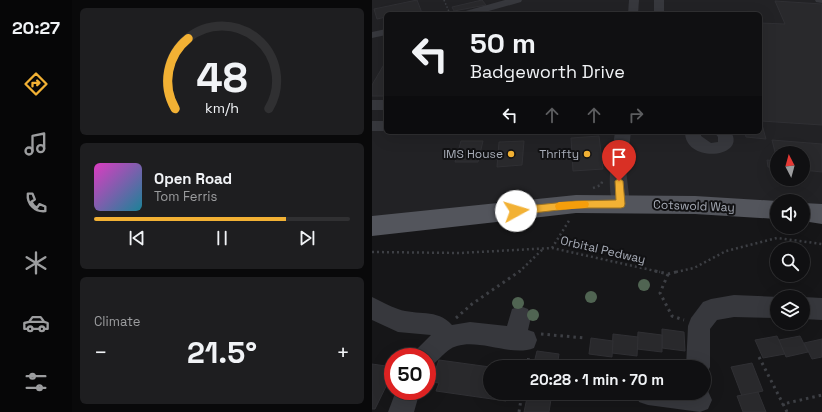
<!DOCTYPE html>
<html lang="en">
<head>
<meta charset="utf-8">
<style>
	:root { --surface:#101012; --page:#1e1e20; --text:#f1f3f6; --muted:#9c9d9f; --line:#303032; --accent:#f2b134 }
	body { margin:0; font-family:"Space Grotesk",sans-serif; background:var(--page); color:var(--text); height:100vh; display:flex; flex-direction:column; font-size:15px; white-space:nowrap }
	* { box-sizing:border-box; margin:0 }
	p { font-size:13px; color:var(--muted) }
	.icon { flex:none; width:22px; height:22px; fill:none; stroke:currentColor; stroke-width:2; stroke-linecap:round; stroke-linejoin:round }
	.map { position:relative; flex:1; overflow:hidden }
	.details { display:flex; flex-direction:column; gap:8px; padding:8px; background:#09090a; width:300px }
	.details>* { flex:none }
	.top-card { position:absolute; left:12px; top:12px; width:378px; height:122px; border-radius:6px; box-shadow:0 4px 16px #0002,0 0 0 1px var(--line); background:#101012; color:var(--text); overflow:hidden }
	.needle { width:26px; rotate:354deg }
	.controls { position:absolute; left:398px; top:146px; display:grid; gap:8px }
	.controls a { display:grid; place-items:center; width:40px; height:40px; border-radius:50%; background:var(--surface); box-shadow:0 4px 16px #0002,0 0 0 1px var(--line); font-size:20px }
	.speed { position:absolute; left:12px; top:348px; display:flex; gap:8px; font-size:20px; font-weight:700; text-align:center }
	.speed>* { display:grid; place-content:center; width:52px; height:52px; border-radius:50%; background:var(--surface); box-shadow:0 4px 16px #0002,0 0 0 1px var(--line); line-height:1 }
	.speed .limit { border:6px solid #d22; background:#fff; color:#111 }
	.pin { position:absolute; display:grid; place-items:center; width:34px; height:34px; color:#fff; margin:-41px -17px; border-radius:50% 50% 50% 0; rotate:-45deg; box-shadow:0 0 4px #0007 }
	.pin .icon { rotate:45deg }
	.me { position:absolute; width:44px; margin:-22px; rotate:84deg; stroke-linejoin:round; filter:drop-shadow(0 0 3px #0008) }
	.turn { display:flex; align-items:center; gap:14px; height:84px; padding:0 20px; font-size:18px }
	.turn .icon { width:52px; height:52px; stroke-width:2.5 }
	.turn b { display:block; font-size:28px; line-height:34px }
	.lanes { display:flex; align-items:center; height:38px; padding:0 20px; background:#0003; justify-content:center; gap:20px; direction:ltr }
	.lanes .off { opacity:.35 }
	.big { font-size:30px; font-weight:600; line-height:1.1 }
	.details .widget { flex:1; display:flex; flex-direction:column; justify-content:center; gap:6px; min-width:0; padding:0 14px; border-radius:6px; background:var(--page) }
	.details .dial { align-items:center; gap:0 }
	.dial svg { height:104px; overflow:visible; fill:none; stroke:var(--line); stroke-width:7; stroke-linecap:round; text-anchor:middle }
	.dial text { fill:var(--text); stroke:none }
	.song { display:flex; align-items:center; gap:12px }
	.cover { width:48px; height:48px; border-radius:6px; background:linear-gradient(135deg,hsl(310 70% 55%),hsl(190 70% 35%)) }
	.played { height:4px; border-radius:2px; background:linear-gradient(90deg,var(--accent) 75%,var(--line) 75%) }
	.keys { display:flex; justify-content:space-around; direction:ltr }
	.heat { display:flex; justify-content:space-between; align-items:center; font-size:22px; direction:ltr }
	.trip { position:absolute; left:111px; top:360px; width:228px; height:40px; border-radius:20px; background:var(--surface); box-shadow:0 4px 16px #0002,0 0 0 1px var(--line); font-weight:600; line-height:40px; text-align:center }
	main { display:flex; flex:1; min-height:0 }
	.dock { display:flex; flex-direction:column; width:72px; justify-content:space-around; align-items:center; background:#060607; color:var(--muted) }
	.dock .icon { width:28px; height:28px }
	.dock .current { color:var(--accent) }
	.dock b { font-size:18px; color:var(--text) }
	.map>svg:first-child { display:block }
	.built { fill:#222225; fill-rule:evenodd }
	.building { fill:#29292c; stroke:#303034 }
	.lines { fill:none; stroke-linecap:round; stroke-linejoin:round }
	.path-far2 { stroke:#3d3f44; stroke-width:1.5; stroke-dasharray:1.5 2; stroke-linecap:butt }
	.path-far1 { stroke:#3d3f44; stroke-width:2.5; stroke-dasharray:2 3; stroke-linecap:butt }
	.path { stroke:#3d3f44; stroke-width:3; stroke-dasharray:2.5 4; stroke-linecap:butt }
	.minor { fill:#37383d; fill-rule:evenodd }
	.major { fill:#53555c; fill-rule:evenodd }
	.tree { fill:#506452 }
	.route { fill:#f2b134; stroke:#9d7322 }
	.slow { fill:#f59e0b }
	.poi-dot { fill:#f2b134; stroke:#111113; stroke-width:1.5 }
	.labels { text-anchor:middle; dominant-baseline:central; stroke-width:4; stroke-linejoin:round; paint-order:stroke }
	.poi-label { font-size:12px; fill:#a8adb8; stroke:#111113; text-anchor:end }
	.street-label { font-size:12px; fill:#a8adb8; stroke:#111113 }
</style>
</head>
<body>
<main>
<nav class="dock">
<b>20:27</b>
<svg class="icon current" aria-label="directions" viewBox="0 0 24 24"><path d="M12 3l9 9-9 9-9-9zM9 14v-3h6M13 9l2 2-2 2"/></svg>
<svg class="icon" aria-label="music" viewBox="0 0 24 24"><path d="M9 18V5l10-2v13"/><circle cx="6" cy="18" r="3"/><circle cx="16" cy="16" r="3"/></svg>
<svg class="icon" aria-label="phone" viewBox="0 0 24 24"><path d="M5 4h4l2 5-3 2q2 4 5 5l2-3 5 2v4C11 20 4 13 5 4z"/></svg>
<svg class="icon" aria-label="climate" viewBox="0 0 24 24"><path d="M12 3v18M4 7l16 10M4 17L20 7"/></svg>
<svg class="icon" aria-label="car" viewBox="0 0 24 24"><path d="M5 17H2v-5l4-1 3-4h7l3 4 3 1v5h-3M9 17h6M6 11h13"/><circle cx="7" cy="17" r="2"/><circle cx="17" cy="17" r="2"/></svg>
<svg class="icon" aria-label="filters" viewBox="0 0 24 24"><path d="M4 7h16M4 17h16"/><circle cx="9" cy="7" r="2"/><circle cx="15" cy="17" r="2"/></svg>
</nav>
<section class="details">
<div class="widget dial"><svg viewBox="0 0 100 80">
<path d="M14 69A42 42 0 1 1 86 69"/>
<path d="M14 69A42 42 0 0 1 24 15" stroke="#f2b134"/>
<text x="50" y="56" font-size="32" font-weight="700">48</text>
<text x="50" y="72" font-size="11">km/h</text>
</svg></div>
<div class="widget">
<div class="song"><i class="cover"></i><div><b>Open Road</b><p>Tom Ferris</p></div></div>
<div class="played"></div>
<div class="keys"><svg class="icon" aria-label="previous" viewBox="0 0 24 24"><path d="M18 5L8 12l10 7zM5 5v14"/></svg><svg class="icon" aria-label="pause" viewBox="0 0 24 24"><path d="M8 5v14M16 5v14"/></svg><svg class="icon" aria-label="next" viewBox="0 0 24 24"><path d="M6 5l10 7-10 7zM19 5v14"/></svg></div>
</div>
<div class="widget"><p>Climate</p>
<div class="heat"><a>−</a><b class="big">21.5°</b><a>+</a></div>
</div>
</section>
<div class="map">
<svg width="450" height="412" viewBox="0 0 450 412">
	<rect width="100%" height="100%" fill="#161618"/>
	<!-- built -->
	<path class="built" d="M0,0H450V208L431,206V201H405L0,219ZM14,14H388V132H14ZM405,153H431V179H405Z"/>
	<!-- building -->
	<g class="building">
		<path d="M45,0L50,13L14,14V17L5,19L2,9Z"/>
		<path d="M110,0L114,5L82,11L80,7Z"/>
		<path d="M403,1L450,4V125L389,121L394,139L374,137L373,132H388V23L413,24Z"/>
		<path d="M14,61V96H0V85Z"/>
		<path d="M227,136L231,169L201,171L199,138Z"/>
		<path d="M400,140L450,144V172L431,170V153H405V160Z"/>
		<path d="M89,141H111L106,162H83Z"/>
		<path d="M152,141L150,165L125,167L127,142Z"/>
		<path d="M395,160L405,161V168L396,167Z"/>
		<path d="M290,329L312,332L313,351L290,348Z"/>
		<path d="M266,332L290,335V352L265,349Z"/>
		<path d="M241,334L266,337L265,356L240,353Z"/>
		<path d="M405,336L413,354L391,358L383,340Z"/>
		<path d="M428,336L436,352L414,357L407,340Z"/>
		<path d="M219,338L241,341L240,357L217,354Z"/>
		<path d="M450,339V357L440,359L432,343Z"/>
		<path d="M165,351L187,354L185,367H161Z"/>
		<path d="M67,360L118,367V393H136L134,401L64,391L67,383L59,382Z"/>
		<path d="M380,363L391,391L370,396L359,367Z"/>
		<path d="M0,364L21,367V372L3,409H0Z"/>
		<path d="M386,392L394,412H371L365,396Z"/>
		<path d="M156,393H180L177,412H152Z"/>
	</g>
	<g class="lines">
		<!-- path-far2 -->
		<path class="path-far2" d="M72,0L78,14"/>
		<!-- path-far1 -->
		<g class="path-far1">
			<path d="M221,188L229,185L231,179"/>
			<path d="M180,248L198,219"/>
			<path d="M0,252L88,253L180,248L288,272"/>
			<path d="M147,272L172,248"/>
			<path d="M304,272L322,268L354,251L405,238L450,244"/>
		</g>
		<!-- path -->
		<g class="path">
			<path d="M283,271L296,274L308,271"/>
			<path d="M296,274L288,293L300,316L312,320"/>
			<path d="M84,318L100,304L148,271"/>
			<path d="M169,334L213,338"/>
			<path d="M387,357L411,404"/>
			<path d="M155,367L157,356"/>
			<path d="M147,412L150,393"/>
			<path d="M415,412L411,404L450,395"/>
		</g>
		<!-- minor -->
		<g class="minor">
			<path d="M133,0H150L149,2L106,14H89L90,12Z"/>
			<path d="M257,0H267L266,14H256Z"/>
			<rect x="282" y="0" width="10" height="14"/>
			<path d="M443,0H450V3L444,2Z"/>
			<path d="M14,29V35L0,38V32Z"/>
			<rect x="0" y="100" width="14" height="10"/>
			<rect x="0" y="121" width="14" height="10"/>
			<path d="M243,132H259L254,170L258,204L255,209L249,211L243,209C233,190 240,153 243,132Z"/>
			<path d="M313,132H329V136L339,143L346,142V137L342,132H359C375,158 313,164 313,132Z"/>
			<path d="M362,295L407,297H405V318L362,317L345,320L338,329V367L334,375L332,377V367H314L316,326L319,318L331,302L339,299Z"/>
			<path d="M0,297C9,301 17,306 26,309C45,316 65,308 80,325L98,322L135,326L140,309L148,306L156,309L159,317L156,330L162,332L165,340L162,348C140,357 109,339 85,346C73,349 66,363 55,368V357H41L45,349L59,335L26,332L0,320Z"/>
			<path d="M431,297L450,298V320L431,319Z"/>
			<path d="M332,389L336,391L340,400L336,409L328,412L276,405L267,402L264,393H332Z"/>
			<path d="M24,391H48L42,412H16Z"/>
		</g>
		<!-- major -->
		<g class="major">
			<path d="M204,195L323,196L405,201V219L323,214L204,213L0,236V216Z"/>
			<path d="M431,203L450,204V224L431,221Z"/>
		</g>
	</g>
	<!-- trees -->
	<g class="tree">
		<circle cx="272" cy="285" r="6"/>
		<circle cx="219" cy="297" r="6"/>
		<circle cx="146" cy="303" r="6"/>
		<circle cx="161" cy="315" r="6"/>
	</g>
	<!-- route -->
	<path class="route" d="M247,178L251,181L253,204L252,207L249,208H204L144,215L141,214L140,211L141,208L144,207L204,201L244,200L243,181Z"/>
	<!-- slow -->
	<path class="slow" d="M213,201L216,202L217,204L216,207L213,208L187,210L184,209L183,206L184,204L187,202Z"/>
	<!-- markers -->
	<g class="poi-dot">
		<circle cx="139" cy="154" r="4"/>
		<circle cx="215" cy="154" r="4"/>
	</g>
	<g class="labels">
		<!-- poi labels -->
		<g class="poi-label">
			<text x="131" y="154">IMS House</text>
			<text x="207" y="154">Thrifty</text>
		</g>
		<!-- street labels -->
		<g class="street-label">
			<text transform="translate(322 206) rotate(2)">Cotswold Way</text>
			<text transform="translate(231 250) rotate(13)">Orbital Pedway</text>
		</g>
	</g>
</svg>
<div class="controls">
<a><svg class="needle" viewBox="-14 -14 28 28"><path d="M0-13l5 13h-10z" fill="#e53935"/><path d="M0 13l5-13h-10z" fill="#9c9d9f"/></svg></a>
<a><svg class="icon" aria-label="sound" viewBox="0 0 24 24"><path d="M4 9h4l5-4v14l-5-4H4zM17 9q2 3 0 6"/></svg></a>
<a><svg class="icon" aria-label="search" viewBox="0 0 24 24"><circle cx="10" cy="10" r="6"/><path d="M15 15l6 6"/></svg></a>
<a><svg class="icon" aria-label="layers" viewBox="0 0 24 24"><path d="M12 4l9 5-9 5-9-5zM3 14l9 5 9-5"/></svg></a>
</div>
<div class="speed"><div class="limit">50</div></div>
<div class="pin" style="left:247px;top:181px;background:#d93025"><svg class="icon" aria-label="arrive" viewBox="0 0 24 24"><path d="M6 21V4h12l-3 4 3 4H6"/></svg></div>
<svg class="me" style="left:144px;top:211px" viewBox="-20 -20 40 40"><circle r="19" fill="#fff"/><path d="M0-13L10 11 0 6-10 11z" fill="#f2b134"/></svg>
<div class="trip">20:28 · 1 min · 70 m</div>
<div class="top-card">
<div class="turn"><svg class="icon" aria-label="left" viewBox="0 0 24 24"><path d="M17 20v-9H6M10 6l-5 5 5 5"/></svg><div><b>50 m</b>Badgeworth Drive</div></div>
<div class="lanes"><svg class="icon" aria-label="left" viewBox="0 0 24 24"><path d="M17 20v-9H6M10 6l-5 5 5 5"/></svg><svg class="icon off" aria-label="ahead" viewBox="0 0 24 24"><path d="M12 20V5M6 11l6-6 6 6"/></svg><svg class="icon off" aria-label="ahead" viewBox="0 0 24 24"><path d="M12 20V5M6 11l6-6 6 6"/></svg><svg class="icon off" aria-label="right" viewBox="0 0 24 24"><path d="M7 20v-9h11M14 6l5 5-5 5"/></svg></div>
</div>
</div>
</main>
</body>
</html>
